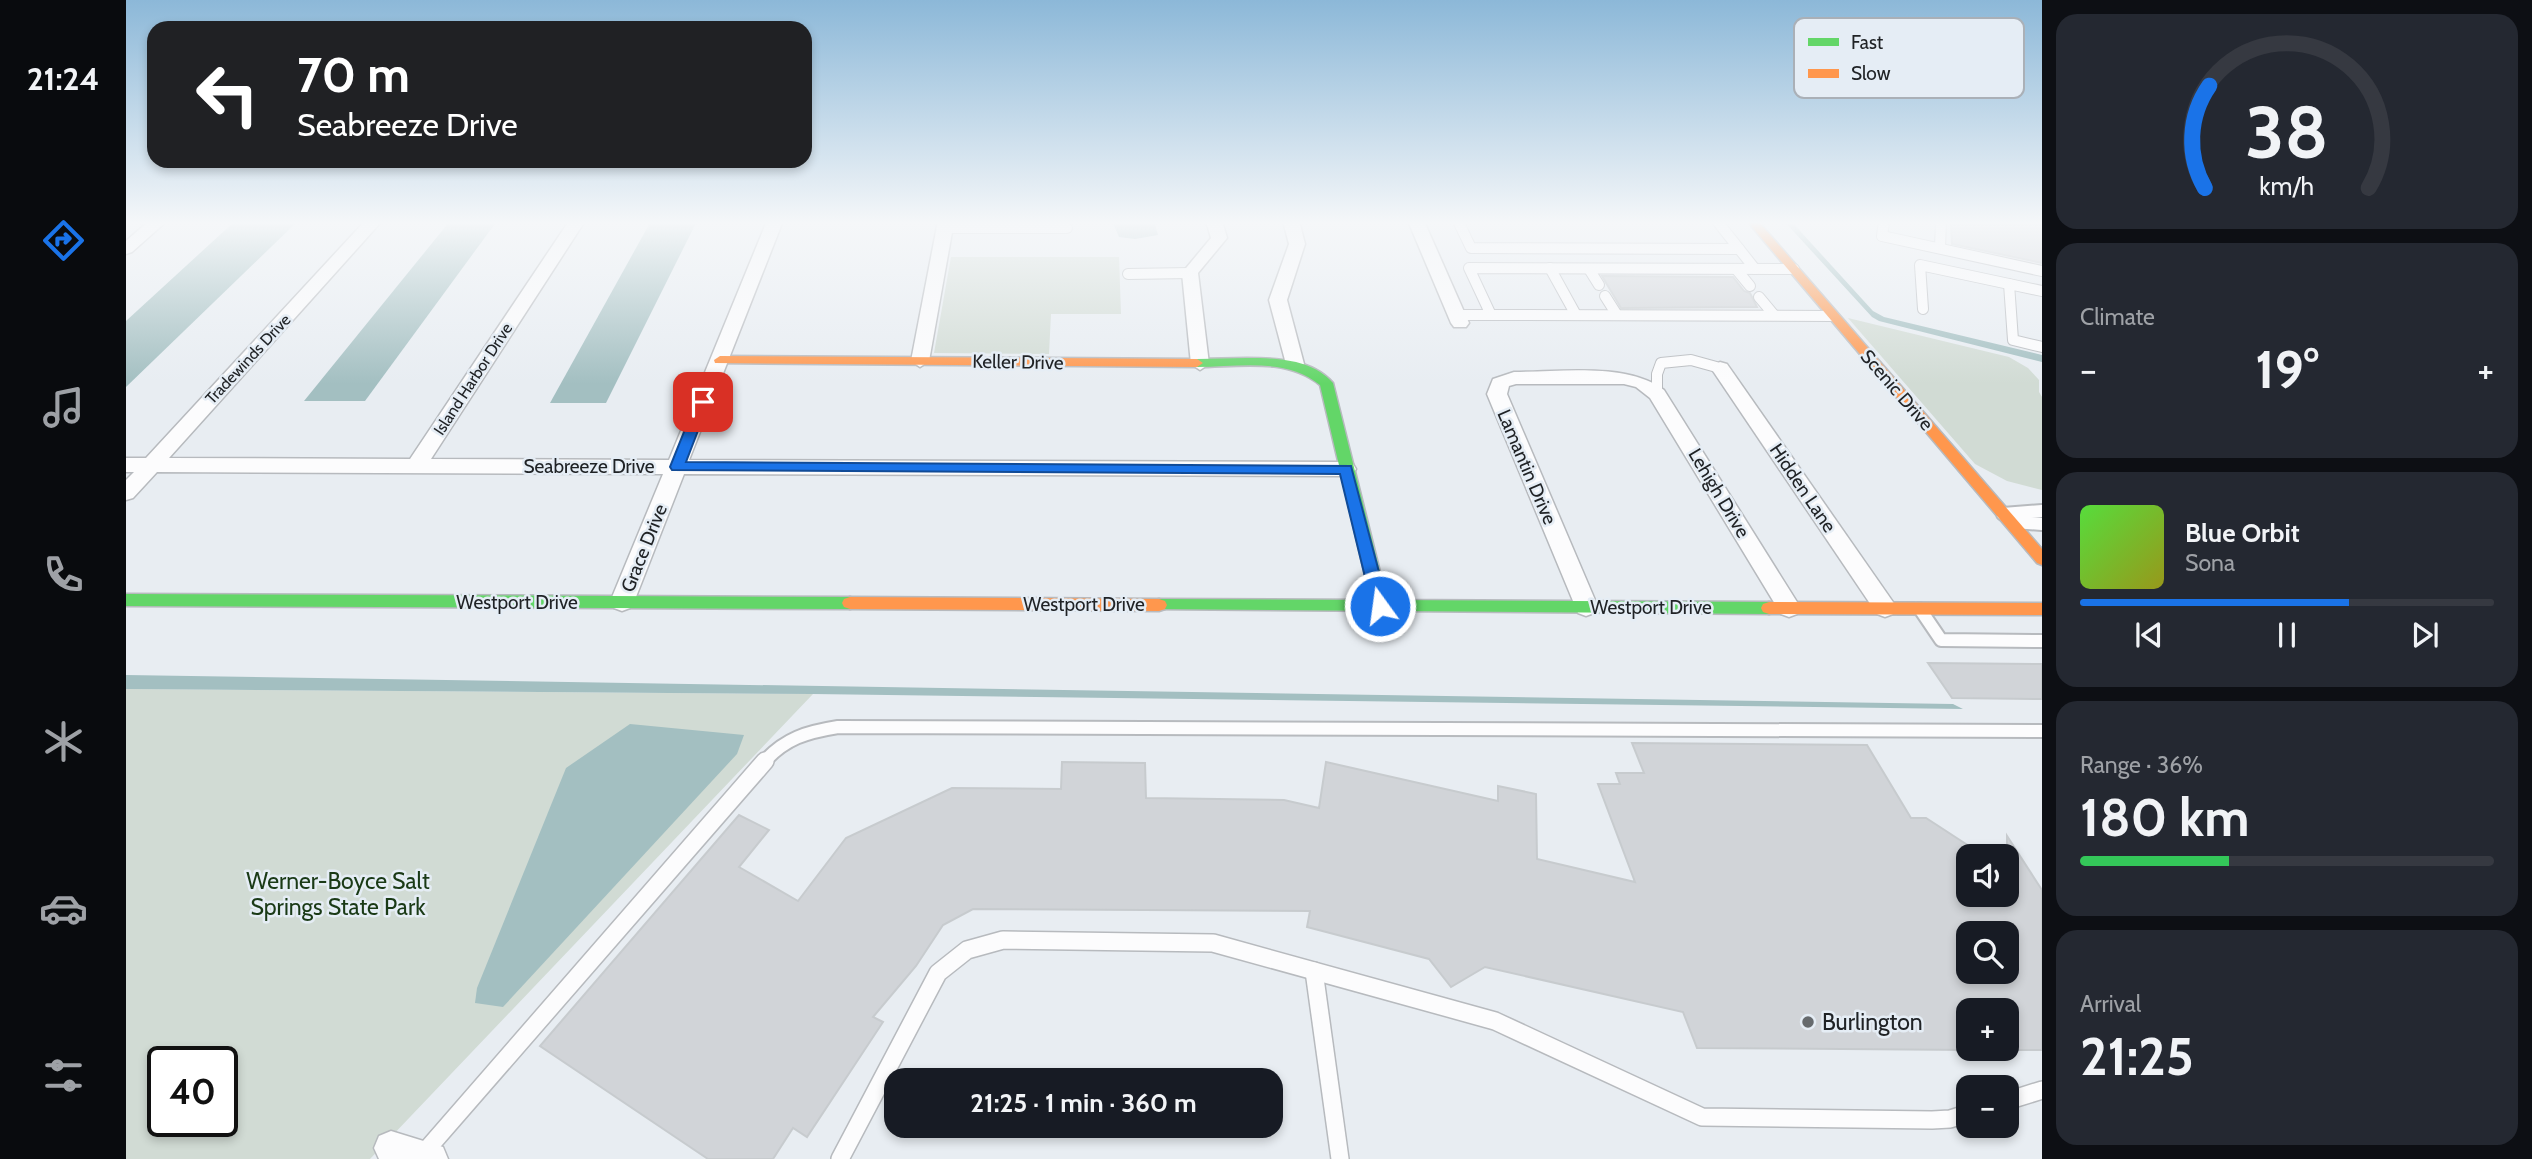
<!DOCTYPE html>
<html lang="en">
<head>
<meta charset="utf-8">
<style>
	:root { --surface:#171b24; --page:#242831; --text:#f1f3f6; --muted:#9ea1a6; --line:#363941; --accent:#1a73e8 }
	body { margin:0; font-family:Cabin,sans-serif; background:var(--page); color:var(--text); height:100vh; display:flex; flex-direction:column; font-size:26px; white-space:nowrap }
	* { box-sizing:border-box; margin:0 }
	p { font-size:23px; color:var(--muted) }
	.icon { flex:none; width:38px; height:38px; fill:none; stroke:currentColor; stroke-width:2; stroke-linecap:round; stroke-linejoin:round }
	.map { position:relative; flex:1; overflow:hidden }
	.panel { display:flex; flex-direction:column; gap:14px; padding:14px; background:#0d0f14; width:490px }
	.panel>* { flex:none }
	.top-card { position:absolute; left:21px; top:21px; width:665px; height:147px; border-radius:21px; box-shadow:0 4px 10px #0003; background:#202124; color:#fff; overflow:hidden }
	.controls { position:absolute; left:1830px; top:844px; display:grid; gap:14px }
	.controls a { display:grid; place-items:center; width:63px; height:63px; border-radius:14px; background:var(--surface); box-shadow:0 4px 10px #0003; font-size:35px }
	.speed { position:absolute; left:21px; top:1046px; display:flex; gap:14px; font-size:35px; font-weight:700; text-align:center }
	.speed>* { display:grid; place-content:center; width:91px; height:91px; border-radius:50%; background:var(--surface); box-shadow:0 4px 10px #0003; line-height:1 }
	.speed .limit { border:4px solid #111; border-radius:10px; background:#fff; color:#111 }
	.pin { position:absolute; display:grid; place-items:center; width:60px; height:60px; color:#fff; margin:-30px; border-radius:14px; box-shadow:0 4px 10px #0006 }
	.me { position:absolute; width:77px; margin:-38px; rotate:346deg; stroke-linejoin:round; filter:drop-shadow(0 0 5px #0008) }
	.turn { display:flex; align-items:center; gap:24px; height:147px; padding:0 35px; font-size:32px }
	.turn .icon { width:91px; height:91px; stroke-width:2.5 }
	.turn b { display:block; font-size:49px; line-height:60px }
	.big { font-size:52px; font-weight:700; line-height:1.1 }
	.panel .card { flex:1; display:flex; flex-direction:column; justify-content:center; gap:10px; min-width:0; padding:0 24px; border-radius:21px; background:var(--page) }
	.panel .dial { align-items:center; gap:0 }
	.dial svg { height:182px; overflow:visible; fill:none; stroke:var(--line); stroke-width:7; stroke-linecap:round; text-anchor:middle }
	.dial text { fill:var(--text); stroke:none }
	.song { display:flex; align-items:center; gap:21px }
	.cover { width:84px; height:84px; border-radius:10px; background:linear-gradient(135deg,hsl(110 70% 55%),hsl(60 70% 35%)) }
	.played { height:7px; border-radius:4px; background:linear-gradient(90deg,var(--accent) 65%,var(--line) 65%) }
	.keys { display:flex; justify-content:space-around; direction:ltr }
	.heat { display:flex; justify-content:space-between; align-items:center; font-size:38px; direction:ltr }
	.charge { height:10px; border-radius:5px; background:linear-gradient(90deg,#34c759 36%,var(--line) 0) }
	.trip { position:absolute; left:758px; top:1068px; width:399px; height:70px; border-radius:21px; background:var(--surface); box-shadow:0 4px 10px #0003; font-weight:700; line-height:70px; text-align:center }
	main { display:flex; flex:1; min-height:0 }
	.tabs { display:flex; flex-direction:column; width:126px; justify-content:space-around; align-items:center; background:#090b0e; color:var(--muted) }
	.tabs .icon { width:49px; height:49px }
	.tabs .on { color:var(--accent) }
	.tabs b { font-size:32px; color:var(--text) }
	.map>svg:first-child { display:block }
	.green { fill:#d1dbd4; fill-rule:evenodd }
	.water { fill:#a3bfc1 }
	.building { fill:#d1d4d8; stroke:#c7cbce; stroke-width:2; fill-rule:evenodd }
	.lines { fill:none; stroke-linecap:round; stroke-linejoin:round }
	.lane-far2-casing { stroke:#b7babe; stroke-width:12 }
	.lane-far1-casing { stroke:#b7babe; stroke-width:16 }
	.lane-casing { stroke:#b7babe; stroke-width:20 }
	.street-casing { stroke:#b7babe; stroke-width:3 }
	.fast-casing { stroke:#b7babe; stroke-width:3 }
	.slow-casing { stroke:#b7babe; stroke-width:3 }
	.lane-far2 { stroke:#fcfcfd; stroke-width:10 }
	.lane-far1 { stroke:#fcfcfd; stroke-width:12 }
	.lane { stroke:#fcfcfd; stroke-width:17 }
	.street { fill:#fcfcfd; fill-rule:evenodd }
	.fast { fill:#63d668; fill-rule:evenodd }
	.slow { fill:#ff974d; fill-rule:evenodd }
	.route { fill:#1a73e8; stroke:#114b97; stroke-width:2 }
	.poi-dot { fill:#666a6d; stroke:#e5edf5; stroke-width:2.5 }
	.labels { text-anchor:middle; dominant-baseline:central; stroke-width:5; stroke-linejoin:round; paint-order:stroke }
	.far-street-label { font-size:16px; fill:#202326; stroke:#e5edf5 }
	.street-label { font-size:19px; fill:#202326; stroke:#e5edf5 }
	.near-park-label { font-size:23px; fill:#1a3a16; stroke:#e5edf5 }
	.near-poi-label { font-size:23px; fill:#202326; stroke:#e5edf5; text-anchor:start }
	.key { fill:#e5edf5; stroke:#aab0b7; stroke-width:2 }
	.key-label { font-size:19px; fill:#202326 }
</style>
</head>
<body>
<main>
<nav class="tabs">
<b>21:24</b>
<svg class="icon on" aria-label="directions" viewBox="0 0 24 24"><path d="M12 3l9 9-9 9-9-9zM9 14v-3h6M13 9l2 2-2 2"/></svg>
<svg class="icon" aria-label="music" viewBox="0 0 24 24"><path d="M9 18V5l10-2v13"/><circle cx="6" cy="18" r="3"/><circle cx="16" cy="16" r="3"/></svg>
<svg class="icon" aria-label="phone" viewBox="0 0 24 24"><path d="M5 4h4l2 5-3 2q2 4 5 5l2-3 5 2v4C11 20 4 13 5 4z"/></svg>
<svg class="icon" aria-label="climate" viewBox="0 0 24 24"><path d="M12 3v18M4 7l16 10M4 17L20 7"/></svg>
<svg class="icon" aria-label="car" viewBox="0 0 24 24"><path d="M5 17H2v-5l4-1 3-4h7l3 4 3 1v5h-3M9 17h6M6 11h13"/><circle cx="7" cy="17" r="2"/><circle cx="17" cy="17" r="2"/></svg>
<svg class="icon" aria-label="filters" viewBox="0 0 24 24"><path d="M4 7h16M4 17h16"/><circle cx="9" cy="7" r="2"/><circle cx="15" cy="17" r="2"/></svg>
</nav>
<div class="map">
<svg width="1916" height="1159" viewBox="0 0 1916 1159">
	<rect width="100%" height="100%" fill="#e8edf2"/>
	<!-- green -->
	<g class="green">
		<path d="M825,257H993L995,314H925L923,354L808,353Z"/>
		<path d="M1722,318L1883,357L1902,368L1913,380V392L1916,397V490L1881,481L1849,464Z"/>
		<path d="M0,689L687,694L244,1159H0ZM37,1062H96V1122H37Z"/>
	</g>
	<!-- water -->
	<g class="water">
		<path d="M109,221H172L0,387V321Z"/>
		<path d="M324,221H371L239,401H178Z"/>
		<path d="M525,221H571L480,403H424Z"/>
		<path d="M986,221H1028L1032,235L1009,239L993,237Z"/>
		<path d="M1658,221H1665L1747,311L1758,317L1916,355V362L1753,321L1746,317Z"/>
		<path d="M0,675L1827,704L1837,709L687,694L0,689Z"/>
		<path d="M504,724L618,735L611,754L377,1007L349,1003L351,988L440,768Z"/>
	</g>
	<!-- building -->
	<g class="building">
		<path d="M1825,221H1916V263L1826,244Z"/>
		<path d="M1476,276L1607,277L1618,291L1624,293L1631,307L1495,308Z"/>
		<path d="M1802,663L1916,664V699L1826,698Z"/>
		<path d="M1506,743L1741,745L1785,818H1800L1843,846V894H1881V836L1916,890V1050H1881V1010H1843V1050L1571,1048L1557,1012L1359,967L1325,987L1303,959L1181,927L1184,911L847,909L817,925L790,966L747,1017L757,1022L681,1137L667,1128L647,1159H582L414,1046L613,815L643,830L613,867L672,901L720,838L826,788L935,789L936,762L1019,763L1020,798L1158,800L1193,808L1200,762L1372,801V786L1410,794L1411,859L1509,882L1472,784H1494L1490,773H1518ZM1843,933H1881V971H1843Z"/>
	</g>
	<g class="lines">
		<defs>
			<g id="lane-far2">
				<path d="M1332,221L1345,248L1613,249"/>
				<path d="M1591,221L1629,269"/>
				<path d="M1758,221L1756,236L1916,271"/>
				<path d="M818,228H941"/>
				<path d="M1814,248L1815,221"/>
				<path d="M1424,268L1450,315"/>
				<path d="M1463,269L1473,285"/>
				<path d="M1610,269L1624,286"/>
				<path d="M1668,269L1343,268L1365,315L1707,316"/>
				<path d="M1002,274L1064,273"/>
				<path d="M1916,291L1883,284L1887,340L1916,347"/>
				<path d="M1479,296L1491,315"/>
				<path d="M1633,297L1648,315"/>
				<path d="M1797,309L1794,265L1883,284"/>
				<path d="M1330,315H1365"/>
				<path d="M1531,394V374L1535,363L1565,360L1594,368"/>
			</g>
			<g id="lane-far1">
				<path d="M1877,514L1916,511"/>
				<path d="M1887,522L1916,524"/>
				<path d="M1794,609L1815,640L1916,641"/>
				<path d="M637,763C659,738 681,732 712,727L1916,731"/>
			</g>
			<g id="lane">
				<path d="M1188,971L1214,1159"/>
				<path d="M1881,1101L1916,1090"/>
				<path d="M296,1155L639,761"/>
				<path d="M714,1159L812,973L841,950L877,940L1087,943L1369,1021L1576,1117L1806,1120L1824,1119L1843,1113"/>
			</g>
			<g id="street">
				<path d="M23,221H41L6,252L0,254V241Z"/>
				<path d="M239,221H256L43,458L284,459L443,221H459L305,459L543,460L641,221H657L563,460L1220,462L1227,464L1230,469L1227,474L1220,476L558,474L508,602L504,608L496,611L488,608L484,602L537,474L31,472L7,498L0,500V480L8,472H0V458H20Z"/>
				<path d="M812,221H828L803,361L794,367L785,361Z"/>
				<path d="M1080,221H1096L1101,238L1072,273L1083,364L1074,370L1065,364L1056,273L1085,238Z"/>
				<path d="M1157,221H1173L1179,244L1161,300L1178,364L1169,370L1160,364L1143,300L1163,244Z"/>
				<path d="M1282,221H1298L1343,323L1340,327H1328L1325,323Z"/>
				<path d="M1594,362L1601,364L1767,602L1771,608L1767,614L1759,617L1751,614L1585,368Z"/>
				<path d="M1388,372C1433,372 1501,362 1538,390L1671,602L1675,608L1671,614L1663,617L1655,614L1524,398L1510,387L1498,384H1390L1383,386L1381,394L1472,607L1468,613L1460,616L1452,613L1361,394L1367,379Z"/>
				<path d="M265,1131L317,1147L322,1159H253L248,1148L253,1136Z"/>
			</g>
			<g id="fast">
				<path d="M1121,358C1151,358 1186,359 1207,383L1261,600L1643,602L1649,604L1651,608L1649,612L1643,614L1027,609L1025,605L1027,601L1033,599L1245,600L1194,385C1160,357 1112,367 1071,367L1065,363L1071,359Z"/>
				<path d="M0,594L724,597L730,599L732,603L730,607L724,609L0,606Z"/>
			</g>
			<g id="slow">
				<path d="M1621,221H1632L1916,549V565L1911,563Z"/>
				<path d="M594,356L1071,359L1077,363L1071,367L589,363L588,360Z"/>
				<path d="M724,597L1033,599L1039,601L1041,605L1039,609L1033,611L724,609L718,607L716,603L718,599Z"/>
				<path d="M1643,602L1916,603V615L1643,614L1637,612L1635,608L1637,604Z"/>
			</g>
		</defs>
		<!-- lane-far2 casing -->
		<use href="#lane-far2" class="lane-far2-casing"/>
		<!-- lane-far1 casing -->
		<use href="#lane-far1" class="lane-far1-casing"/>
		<!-- lane casing -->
		<use href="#lane" class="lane-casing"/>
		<!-- street casing -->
		<use href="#street" class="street-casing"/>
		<!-- fast casing -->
		<use href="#fast" class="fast-casing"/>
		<!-- slow casing -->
		<use href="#slow" class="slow-casing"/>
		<!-- lane-far2 -->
		<use href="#lane-far2" class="lane-far2"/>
		<!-- lane-far1 -->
		<use href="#lane-far1" class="lane-far1"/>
		<!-- lane -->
		<use href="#lane" class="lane"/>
		<!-- street -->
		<use href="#street" class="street"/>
		<!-- fast -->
		<use href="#fast" class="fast"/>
		<!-- slow -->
		<use href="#slow" class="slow"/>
	</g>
	<!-- sky -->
	<linearGradient id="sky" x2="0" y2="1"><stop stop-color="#8cb8d8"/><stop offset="0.58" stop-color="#f5f7f9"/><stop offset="1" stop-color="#f5f7f9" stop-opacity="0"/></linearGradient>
	<rect width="1916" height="384" fill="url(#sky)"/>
	<!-- route -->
	<path class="route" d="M577,398L583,402L560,462L1225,466L1262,606L1254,612L1246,606L1214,474L546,470L544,467L570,402Z"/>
	<!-- markers -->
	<circle class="poi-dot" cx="1682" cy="1022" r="7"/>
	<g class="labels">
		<!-- far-street labels -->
		<g class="far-street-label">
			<text transform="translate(122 359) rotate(-47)">Tradewinds Drive</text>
			<text transform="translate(347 379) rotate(-57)">Island Harbor Drive</text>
		</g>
		<!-- street labels -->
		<g class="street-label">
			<text transform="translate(892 362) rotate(1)">Keller Drive</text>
			<text transform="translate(1771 390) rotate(49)">Scenic Drive</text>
			<text x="463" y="466">Seabreeze Drive</text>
			<text transform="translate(1401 467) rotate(67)">Lamantin Drive</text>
			<text transform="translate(1677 488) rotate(56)">Hidden Lane</text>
			<text transform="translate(1593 493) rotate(59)">Lehigh Drive</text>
			<text transform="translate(518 548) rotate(-68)">Grace Drive</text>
			<text x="391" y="602">Westport Drive</text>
			<text x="958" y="604">Westport Drive</text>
			<text x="1525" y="607">Westport Drive</text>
		</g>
		<!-- near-park labels -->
		<g class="near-park-label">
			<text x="212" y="881">Werner-Boyce Salt<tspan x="212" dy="26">Springs State Park</tspan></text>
		</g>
		<!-- near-poi labels -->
		<g class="near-poi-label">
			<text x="1696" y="1022">Burlington</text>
		</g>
	</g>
	<!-- legend -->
	<rect x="1668" y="18" width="230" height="80" rx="10" class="key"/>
	<rect x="1682" y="38" width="31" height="8" fill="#63d668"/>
	<rect x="1682" y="69" width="31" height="9" fill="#ff974d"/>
	<g class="key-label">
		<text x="1725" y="49">Fast</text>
		<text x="1725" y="80">Slow</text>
	</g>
</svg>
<div class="controls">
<a><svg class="icon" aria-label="sound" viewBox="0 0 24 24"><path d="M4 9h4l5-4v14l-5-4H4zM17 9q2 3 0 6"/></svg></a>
<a><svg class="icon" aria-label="search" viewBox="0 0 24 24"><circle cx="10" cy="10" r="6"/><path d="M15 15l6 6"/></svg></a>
<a>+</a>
<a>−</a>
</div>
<div class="speed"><div class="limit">40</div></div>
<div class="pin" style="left:577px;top:402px;background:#d93025"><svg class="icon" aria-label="arrive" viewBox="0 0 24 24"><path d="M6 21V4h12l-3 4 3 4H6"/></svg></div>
<svg class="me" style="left:1254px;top:606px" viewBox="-20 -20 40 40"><circle r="17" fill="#1a73e8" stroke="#fff" stroke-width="3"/><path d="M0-11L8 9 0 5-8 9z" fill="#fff"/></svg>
<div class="trip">21:25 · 1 min · 360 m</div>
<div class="top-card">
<div class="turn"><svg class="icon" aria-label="left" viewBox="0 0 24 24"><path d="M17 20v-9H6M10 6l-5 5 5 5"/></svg><div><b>70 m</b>Seabreeze Drive</div></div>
</div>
</div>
<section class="panel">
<div class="card dial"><svg viewBox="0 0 100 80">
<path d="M14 69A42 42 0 1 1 86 69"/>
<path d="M14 69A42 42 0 0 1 16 24" stroke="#1a73e8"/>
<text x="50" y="56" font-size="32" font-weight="700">38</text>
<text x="50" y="72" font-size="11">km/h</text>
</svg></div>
<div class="card"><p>Climate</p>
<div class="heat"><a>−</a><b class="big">19°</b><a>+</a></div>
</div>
<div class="card">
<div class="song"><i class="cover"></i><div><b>Blue Orbit</b><p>Sona</p></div></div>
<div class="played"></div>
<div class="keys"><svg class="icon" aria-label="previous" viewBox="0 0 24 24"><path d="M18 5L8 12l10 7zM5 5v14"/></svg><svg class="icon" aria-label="pause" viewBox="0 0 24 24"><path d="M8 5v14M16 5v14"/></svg><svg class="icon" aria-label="next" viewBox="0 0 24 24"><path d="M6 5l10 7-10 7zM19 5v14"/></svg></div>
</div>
<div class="card"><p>Range · 36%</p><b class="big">180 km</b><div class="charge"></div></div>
<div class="card"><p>Arrival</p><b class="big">21:25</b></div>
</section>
</main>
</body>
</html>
